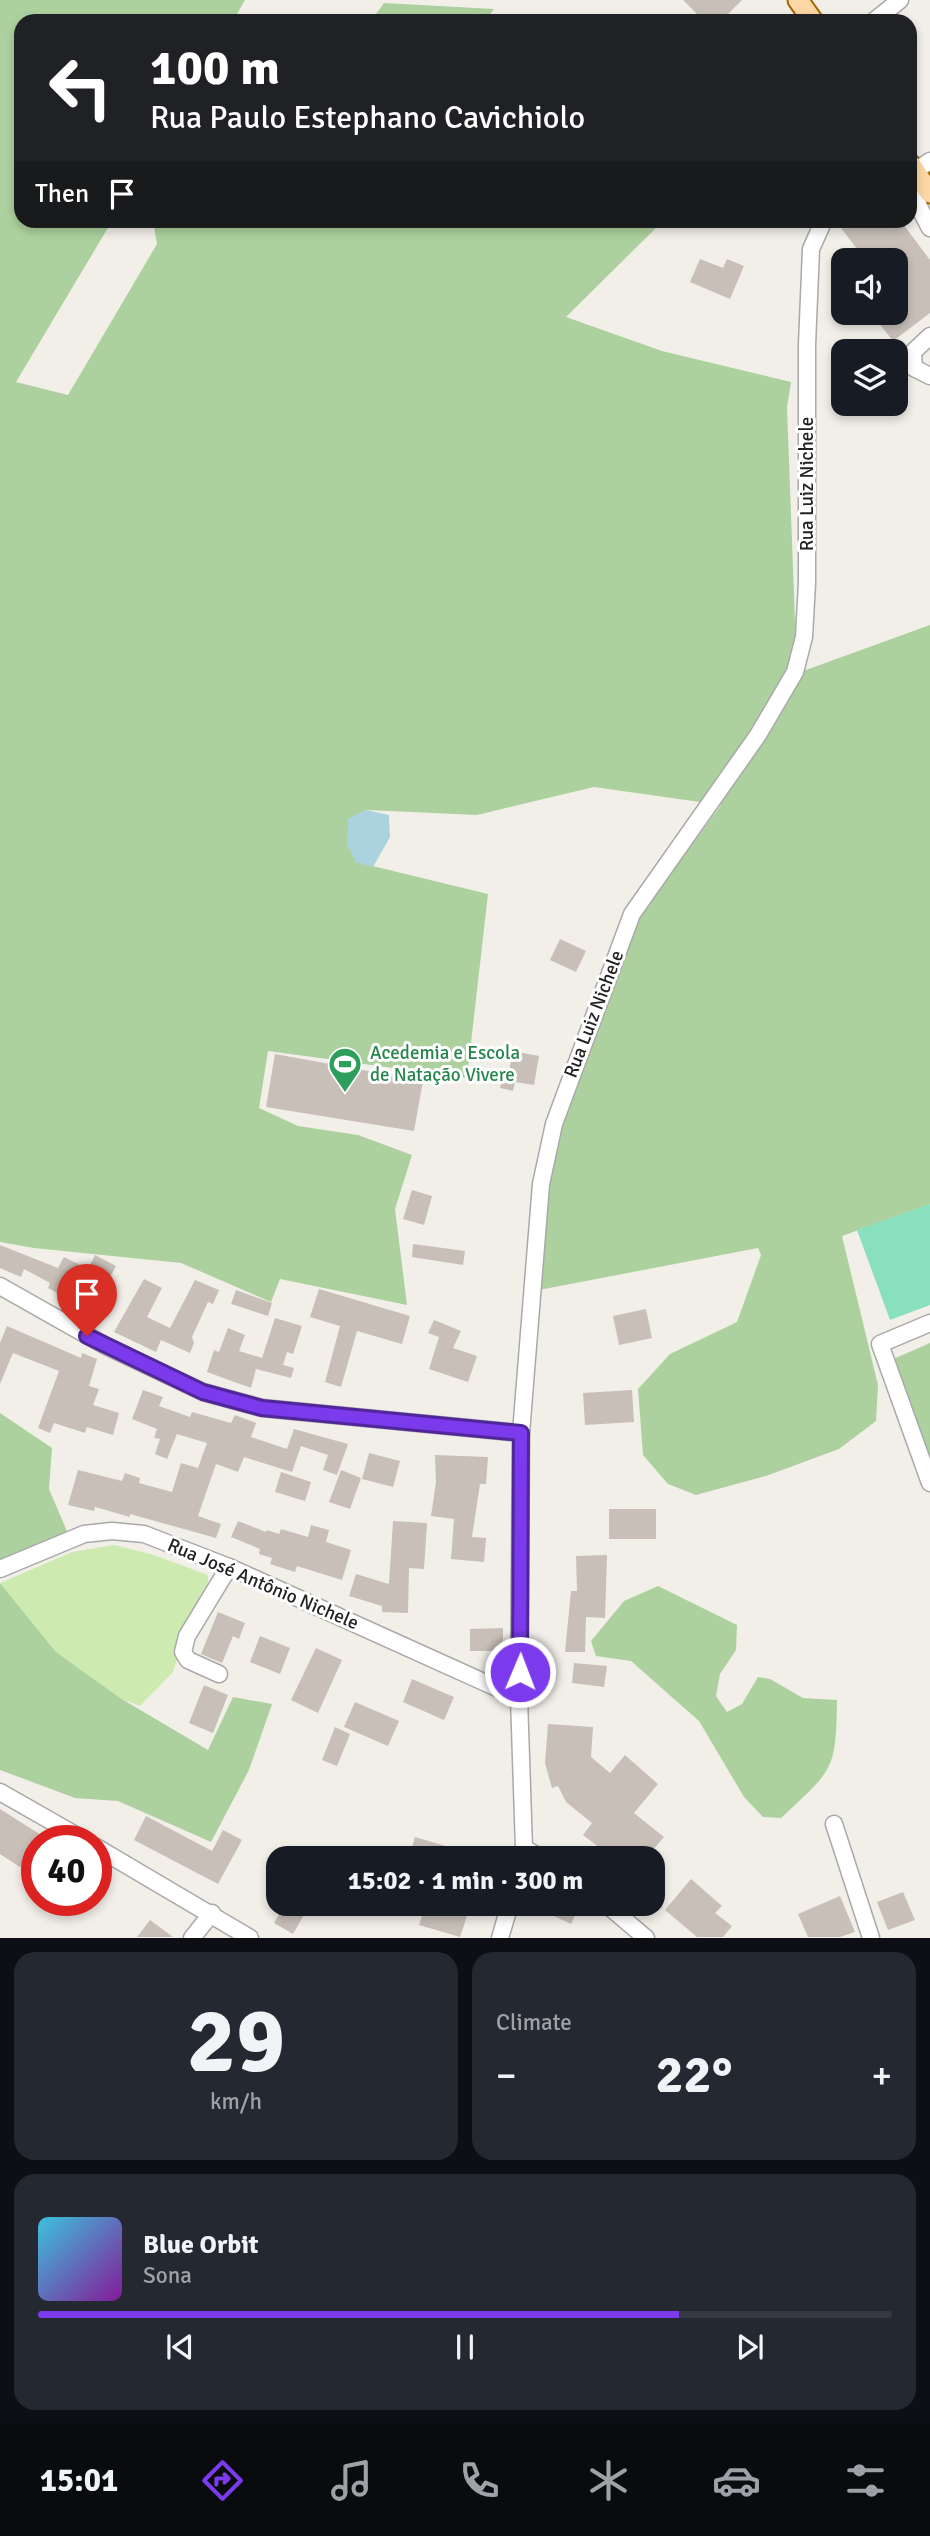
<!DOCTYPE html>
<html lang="en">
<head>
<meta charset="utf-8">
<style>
	:root { --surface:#171b24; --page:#242831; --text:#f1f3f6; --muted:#9ea1a6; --line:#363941; --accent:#7c3aed }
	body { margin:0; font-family:Signika,sans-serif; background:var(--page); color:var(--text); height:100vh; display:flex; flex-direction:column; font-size:26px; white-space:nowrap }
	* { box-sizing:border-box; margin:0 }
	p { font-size:23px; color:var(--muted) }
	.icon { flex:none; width:38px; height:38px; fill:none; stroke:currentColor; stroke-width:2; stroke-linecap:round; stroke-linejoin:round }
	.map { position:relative; height:1938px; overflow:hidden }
	.side { display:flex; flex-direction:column; gap:14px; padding:14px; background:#0d0f14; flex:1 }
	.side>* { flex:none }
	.top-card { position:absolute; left:14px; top:14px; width:903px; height:214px; border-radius:21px; box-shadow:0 4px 10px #0003; background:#202124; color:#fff; overflow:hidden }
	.fabs { position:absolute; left:831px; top:248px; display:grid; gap:14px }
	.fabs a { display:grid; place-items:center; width:77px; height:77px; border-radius:14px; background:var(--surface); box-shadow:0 4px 10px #0003; font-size:35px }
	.speed { position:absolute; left:21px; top:1825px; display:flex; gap:14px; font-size:35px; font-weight:700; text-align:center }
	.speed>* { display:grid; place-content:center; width:91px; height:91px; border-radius:50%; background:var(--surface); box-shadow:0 4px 10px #0003; line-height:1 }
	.speed .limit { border:10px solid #d22; background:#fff; color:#111 }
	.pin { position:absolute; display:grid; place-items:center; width:60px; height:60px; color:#fff; margin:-72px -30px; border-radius:50% 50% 50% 0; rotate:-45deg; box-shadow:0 0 7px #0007 }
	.pin .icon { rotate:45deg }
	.me { position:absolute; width:77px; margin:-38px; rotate:1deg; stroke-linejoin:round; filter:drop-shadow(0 0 5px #0008) }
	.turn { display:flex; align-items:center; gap:24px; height:147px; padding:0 21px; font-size:32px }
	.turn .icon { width:91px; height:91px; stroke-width:2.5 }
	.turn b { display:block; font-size:49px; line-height:60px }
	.then { display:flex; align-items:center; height:66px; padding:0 21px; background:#0003; gap:14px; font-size:26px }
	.big { font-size:52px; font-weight:700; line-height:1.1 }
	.side .widget { flex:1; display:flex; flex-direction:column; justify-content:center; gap:10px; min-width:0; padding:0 24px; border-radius:21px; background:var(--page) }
	.side .dial { align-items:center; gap:0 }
	.dial b { font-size:91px; line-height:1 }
	.song { display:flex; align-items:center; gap:21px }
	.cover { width:84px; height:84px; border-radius:10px; background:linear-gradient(135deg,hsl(190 70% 55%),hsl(290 70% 35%)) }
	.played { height:7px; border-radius:4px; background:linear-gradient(90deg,var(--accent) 75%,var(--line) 75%) }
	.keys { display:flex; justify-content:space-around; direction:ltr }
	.heat { display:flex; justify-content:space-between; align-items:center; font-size:38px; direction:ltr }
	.side .tiles { flex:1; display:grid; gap:14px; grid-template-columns:1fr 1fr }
	.widget:last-child { grid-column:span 2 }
	.trip { position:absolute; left:266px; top:1846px; width:399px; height:70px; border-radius:21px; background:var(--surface); box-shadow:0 4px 10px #0003; font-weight:700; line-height:70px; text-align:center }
	.dock { display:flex; height:112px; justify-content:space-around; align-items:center; background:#090b0e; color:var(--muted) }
	.dock .icon { width:49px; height:49px }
	.dock .current { color:var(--accent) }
	.dock b { font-size:32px; color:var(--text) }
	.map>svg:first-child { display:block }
	.grass { fill:#cdebb0 }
	.forest { fill:#add19e }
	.pitch { fill:#88e0be }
	.water { fill:#aad3df }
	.building { fill:#c7bfb8 }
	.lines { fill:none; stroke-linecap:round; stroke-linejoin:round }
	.minor-casing { stroke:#a9a9a9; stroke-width:19 }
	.major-casing { stroke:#a06b00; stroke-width:23 }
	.minor { stroke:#fff; stroke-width:16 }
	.major { stroke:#fcd6a4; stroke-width:19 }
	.route-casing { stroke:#51269a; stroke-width:18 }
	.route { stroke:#7c3aed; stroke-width:12 }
	.labels { text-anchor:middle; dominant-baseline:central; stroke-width:6; stroke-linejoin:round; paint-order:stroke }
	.street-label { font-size:19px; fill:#222; stroke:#fff }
	.leisure-label { font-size:19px; fill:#27864d; stroke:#fff; text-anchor:start }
</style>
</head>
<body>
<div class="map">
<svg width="930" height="1938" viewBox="0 0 930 1938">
	<rect width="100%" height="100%" fill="#f2efe9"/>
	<!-- grass -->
	<path class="grass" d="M114,1545L154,1555L208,1575V1588L191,1617L173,1672L140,1706L119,1698L56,1652L0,1583L72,1552Z"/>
	<!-- forest -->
	<g class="forest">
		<path d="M0,0H245L233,21H21V220L112,221L16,382L68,395L157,244L153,221L664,220L566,317L662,351L791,382L787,407L795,621L803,671L930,625V1204L842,1236L878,1385L876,1421L839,1449L766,1476L696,1495L668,1484L643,1455L638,1389L670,1354L737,1322L761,1255L758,1248L539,1290L547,1194L561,1122L623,950L643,911L721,805L594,787L477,815L366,810L348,820L356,862L488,894L467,1078L268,1051L259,1108L298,1126L358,1135L412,1155L395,1209L407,1305L280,1279L271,1302L181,1263L34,1248L0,1242Z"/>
		<path d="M384,3L494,9L485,21H371Z"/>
		<path d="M930,1343V1467L891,1360Z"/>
		<path d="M0,1413L52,1448L49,1489L69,1536L0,1574Z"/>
		<path d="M0,1583L56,1652L120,1698L208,1750L233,1697L272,1704L249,1770L211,1842L118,1801L75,1798L0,1770Z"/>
		<path d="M658,1586L737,1625L736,1650L720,1674L716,1696L727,1712L742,1704L758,1677L770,1679L803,1698L837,1700C836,1772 833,1769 781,1818L763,1817L744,1797L699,1721L631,1661L596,1656L591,1641L624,1601Z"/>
	</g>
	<!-- pitch -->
	<path class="pitch" d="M930,1204V1305L890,1320L857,1230Z"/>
	<!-- water -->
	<path class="water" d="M366,810L389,815L390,837L373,867L356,862L347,845L348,819Z"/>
	<!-- building -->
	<g class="building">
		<path d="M683,0H742L721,21H704Z"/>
		<path d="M835,220H900L930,260V313L893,341L871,313H896V261H866Z"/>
		<path d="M700,259L723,268L727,259L744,266L730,299L690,282Z"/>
		<path d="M560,939L586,951L576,972L550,960Z"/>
		<path d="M513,1051L539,1056L534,1085L515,1082L513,1091L500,1088L503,1075L508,1076Z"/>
		<path d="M275,1054L423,1081L414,1131L266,1107Z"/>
		<path d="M412,1190L432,1196L424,1225L403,1219Z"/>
		<path d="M413,1244L465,1251L463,1265L412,1257Z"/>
		<path d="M0,1245L58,1268L64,1257L88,1269L95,1255L116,1266L91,1312L48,1288L50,1283L24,1269L21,1277L0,1268Z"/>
		<path d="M144,1279L162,1288L147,1317L170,1328L195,1280L219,1290L213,1304L208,1302L192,1337L194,1343L190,1353L161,1340L156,1352L114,1332Z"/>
		<path d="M319,1289L410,1316L402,1344L357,1331L341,1387L325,1382L340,1326L310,1317Z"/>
		<path d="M236,1290L272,1303L268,1316L231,1304Z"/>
		<path d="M646,1309L652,1338L619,1345L613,1316Z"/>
		<path d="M275,1318L302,1326L293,1354L287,1352L283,1365L294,1368L291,1378L256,1369L251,1388L207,1372L214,1350L219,1352L228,1328L245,1335L239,1351L262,1358Z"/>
		<path d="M434,1320L461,1331L453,1348L477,1356L468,1382L429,1369L439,1337L428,1333Z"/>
		<path d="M7,1326L81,1358L82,1353L97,1359L89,1386L99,1389L93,1405L119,1413L113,1435L87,1427L85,1433L54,1423L50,1433L38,1428L59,1371L13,1353L0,1384V1343Z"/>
		<path d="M143,1390L163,1397L159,1406L190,1417L192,1412L231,1423L235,1415L256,1423L251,1437L287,1449L294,1429L348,1444L337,1475L323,1470L328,1455L301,1446L292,1472L244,1457L238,1472L216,1464L198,1516L221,1524L216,1538L130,1514V1517L95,1507L94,1511L68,1505L78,1470L122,1481L125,1473L140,1478L139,1483L172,1492L181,1463L198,1468L207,1443L177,1434L167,1459L155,1454L160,1439L154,1438L157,1429L132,1419Z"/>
		<path d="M632,1390L634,1422L585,1425L583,1393Z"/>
		<path d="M369,1453L400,1461L393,1487L362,1479Z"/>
		<path d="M435,1455L488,1457L486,1484H480L472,1537L486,1538L484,1562L451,1559L454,1519L431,1516L436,1482Z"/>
		<path d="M341,1470L361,1478L350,1509L329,1502Z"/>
		<path d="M281,1472L311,1482L305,1501L275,1492Z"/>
		<rect x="609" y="1509" width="47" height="30"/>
		<path d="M238,1521L266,1532L267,1530L279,1534L281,1529L308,1537L311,1525L329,1530L326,1542L351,1550L342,1580L297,1566L295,1572L270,1564L272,1558L259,1554L260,1549L231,1537Z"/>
		<path d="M393,1521L427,1523L424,1569L409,1568L408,1613L382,1612V1606L349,1596L356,1574L389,1584Z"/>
		<path d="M607,1555L605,1618L586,1617L585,1652H565L571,1591H577L576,1556Z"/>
		<path d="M218,1612L245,1623L239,1639L233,1636L222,1663L201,1654Z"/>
		<path d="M503,1628V1651H470V1629Z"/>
		<path d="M260,1636L290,1648L280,1674L250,1662Z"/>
		<path d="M316,1648L342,1660L318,1713L291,1700Z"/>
		<path d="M574,1663L607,1666L604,1687L572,1683Z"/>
		<path d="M412,1679L454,1697L444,1720L403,1702Z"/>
		<path d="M204,1685L228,1695L213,1733L189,1723Z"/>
		<path d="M355,1702L399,1721L388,1746L344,1727Z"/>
		<path d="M548,1724L593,1727L591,1757L610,1773L625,1755L658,1784L634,1813L664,1837L646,1858H613L583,1835L592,1823L566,1802L558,1786L552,1788L545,1763Z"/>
		<path d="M335,1727L350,1734L337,1766L322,1760Z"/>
		<path d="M0,1809L41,1835L20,1867L0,1854Z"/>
		<path d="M146,1816L212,1851L223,1830L242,1840L218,1884L134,1840Z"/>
		<path d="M415,1837L476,1855V1858H409Z"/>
		<path d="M691,1879L722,1906L715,1913L732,1926L723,1937H697L665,1910Z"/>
		<path d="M903,1892L915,1920L888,1930L877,1902Z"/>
		<path d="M840,1896L855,1932L840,1937H808L798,1914Z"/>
		<path d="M285,1904H310L293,1934L274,1923Z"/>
		<path d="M426,1904H471L460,1937L419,1925Z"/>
		<path d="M528,1904H580L571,1924Z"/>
		<path d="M150,1920L173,1937H137Z"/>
	</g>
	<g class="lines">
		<defs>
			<g id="minor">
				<path d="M874,21L900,0"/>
				<path d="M930,161L915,171C912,194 918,207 930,228"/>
				<path d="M930,336L913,352L914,368L930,376"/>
				<path d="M0,1286L106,1346L203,1392L262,1408L521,1433"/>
				<path d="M930,1323L880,1344L930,1483"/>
				<path d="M0,1569L84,1534L112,1531L144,1534L229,1567L519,1698"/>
				<path d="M219,1674L188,1660L183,1652L187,1636L229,1567"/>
				<path d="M0,1792L86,1841"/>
				<path d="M834,1824L871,1938"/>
				<path d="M96,1847L250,1938"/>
				<path d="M524,1848L541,1858"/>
				<path d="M521,1858L524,1848L519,1698L521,1433L541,1184L554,1124L632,914L758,735L795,672L804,637L807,583V345L811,249L824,220"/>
				<path d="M606,1904L646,1938"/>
				<path d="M192,1938L212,1913"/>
				<path d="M500,1938L510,1904"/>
			</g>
			<g id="major">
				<path d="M798,0L813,21"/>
				<path d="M910,164L930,193"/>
			</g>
		</defs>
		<!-- minor casing -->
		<use href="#minor" class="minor-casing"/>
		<!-- major casing -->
		<use href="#major" class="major-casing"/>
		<!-- minor -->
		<use href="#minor" class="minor"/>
		<!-- major -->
		<use href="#major" class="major"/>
	</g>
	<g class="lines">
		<defs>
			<path id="route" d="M87,1336L203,1392L262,1408L521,1433L520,1672"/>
		</defs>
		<!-- route casing -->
		<use href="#route" class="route-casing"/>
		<!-- route -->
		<use href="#route" class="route"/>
	</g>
	<!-- icons -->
	<defs>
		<symbol id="stadium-pin" viewBox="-11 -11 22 30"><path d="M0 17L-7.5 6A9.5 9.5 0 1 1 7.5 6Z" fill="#2e9e5b" stroke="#fff"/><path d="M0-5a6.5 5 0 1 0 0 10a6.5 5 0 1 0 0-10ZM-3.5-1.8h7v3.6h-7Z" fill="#fff"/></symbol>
	</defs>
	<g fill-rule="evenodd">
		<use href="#stadium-pin" x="326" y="1045" width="38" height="52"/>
	</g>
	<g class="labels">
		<!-- street labels -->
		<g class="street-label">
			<text transform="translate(807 484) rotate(-90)">Rua Luiz Nichele</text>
			<text transform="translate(594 1014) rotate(-69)">Rua Luiz Nichele</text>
			<text transform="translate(263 1584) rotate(23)">Rua José Antônio Nichele</text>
		</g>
		<!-- leisure labels -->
		<g class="leisure-label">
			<text x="370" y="1053">Acedemia e Escola<tspan x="370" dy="22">de Natação Vivere</tspan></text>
		</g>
	</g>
</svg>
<div class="fabs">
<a><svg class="icon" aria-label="sound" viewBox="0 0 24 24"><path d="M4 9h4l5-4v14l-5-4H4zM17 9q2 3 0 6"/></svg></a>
<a><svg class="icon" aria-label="layers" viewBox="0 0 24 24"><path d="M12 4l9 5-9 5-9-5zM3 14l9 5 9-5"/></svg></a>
</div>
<div class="speed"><div class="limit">40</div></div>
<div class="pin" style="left:87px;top:1336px;background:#d93025"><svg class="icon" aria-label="arrive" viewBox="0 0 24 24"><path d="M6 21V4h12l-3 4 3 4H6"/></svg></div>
<svg class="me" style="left:520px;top:1672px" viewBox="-20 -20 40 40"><circle r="17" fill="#7c3aed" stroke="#fff" stroke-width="3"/><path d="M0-11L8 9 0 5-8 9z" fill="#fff"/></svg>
<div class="trip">15:02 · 1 min · 300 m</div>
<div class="top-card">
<div class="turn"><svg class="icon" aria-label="left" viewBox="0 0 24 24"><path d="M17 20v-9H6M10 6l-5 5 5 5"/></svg><div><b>100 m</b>Rua Paulo Estephano Cavichiolo</div></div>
<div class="then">Then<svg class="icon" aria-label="arrive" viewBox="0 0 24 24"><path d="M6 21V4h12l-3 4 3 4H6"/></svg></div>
</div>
</div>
<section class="side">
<div class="tiles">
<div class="widget dial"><b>29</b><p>km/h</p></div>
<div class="widget"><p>Climate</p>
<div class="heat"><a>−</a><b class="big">22°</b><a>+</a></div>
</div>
<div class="widget">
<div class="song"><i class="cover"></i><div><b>Blue Orbit</b><p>Sona</p></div></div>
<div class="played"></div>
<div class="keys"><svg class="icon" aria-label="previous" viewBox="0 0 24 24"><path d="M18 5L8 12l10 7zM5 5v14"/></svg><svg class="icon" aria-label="pause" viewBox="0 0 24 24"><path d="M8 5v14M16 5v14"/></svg><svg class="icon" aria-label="next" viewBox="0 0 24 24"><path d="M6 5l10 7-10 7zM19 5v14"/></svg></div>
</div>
</div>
</section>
<nav class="dock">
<b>15:01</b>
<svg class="icon current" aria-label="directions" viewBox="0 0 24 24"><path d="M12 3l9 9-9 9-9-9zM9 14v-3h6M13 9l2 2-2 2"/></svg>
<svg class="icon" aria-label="music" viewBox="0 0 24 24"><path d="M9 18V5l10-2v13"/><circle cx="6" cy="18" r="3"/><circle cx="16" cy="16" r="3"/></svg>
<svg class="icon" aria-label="phone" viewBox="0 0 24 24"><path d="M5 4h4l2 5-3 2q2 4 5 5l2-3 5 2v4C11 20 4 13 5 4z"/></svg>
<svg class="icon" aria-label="climate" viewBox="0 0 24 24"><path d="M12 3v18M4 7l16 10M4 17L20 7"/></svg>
<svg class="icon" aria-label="car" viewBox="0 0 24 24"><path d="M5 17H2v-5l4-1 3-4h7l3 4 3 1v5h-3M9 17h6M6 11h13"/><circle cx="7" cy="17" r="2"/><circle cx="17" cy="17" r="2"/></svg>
<svg class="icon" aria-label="filters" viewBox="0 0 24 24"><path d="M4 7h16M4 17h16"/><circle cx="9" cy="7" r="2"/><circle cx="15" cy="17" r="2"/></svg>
</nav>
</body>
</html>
